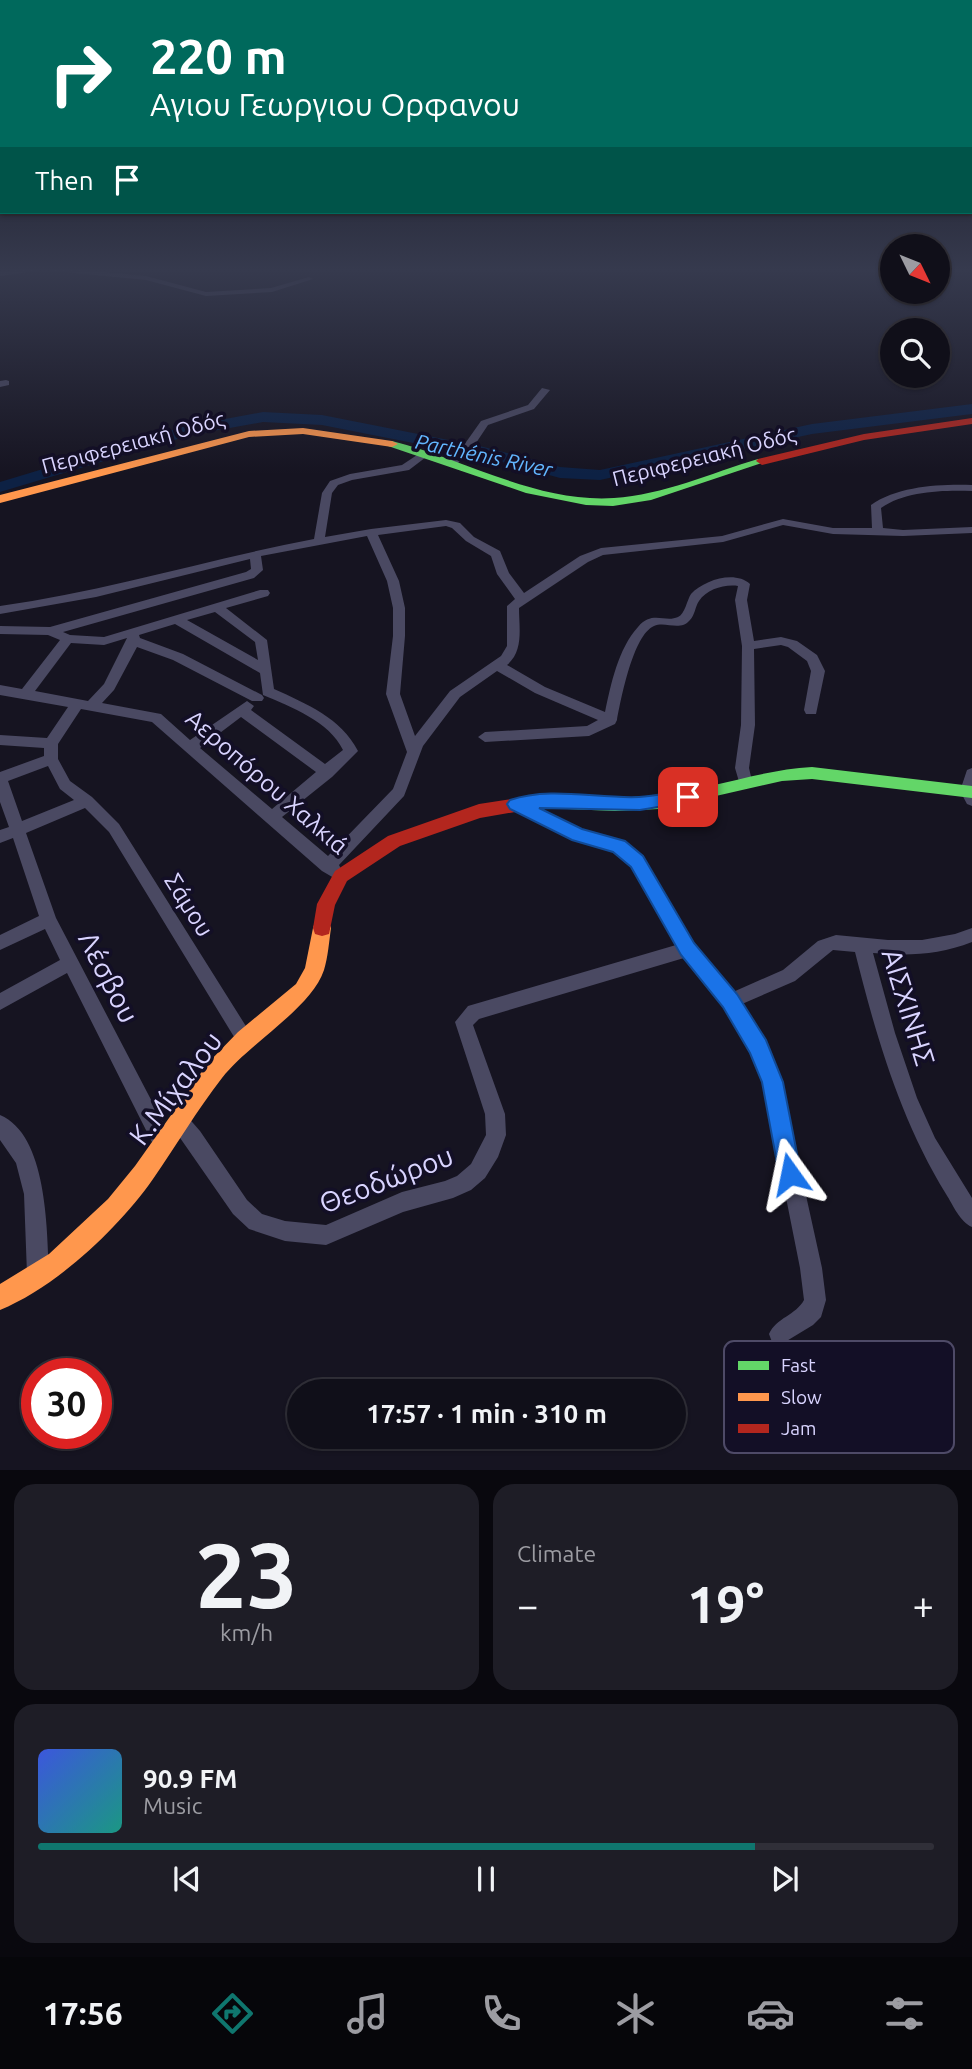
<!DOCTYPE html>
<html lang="en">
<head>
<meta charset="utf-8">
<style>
	:root { --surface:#100f19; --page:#1e1d26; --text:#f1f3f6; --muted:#9c9ca2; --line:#302f38; --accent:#0f766e }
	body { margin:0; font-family:Ubuntu,sans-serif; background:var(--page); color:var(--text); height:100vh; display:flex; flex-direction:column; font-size:26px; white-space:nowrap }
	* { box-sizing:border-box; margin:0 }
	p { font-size:23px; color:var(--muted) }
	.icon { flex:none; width:38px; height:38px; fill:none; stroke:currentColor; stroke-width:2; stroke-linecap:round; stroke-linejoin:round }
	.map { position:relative; height:1470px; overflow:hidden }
	.drawer { display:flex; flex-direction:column; gap:14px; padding:14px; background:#09080e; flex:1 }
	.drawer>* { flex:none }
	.hud { position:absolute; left:0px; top:0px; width:973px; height:214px; box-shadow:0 2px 5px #0004,0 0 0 2px var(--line); background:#00695c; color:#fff; overflow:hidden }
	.needle { width:46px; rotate:133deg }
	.tools { position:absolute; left:880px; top:234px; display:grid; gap:14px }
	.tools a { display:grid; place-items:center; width:70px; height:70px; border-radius:50%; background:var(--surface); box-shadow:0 2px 5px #0004,0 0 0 2px var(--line); font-size:35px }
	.speed { position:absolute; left:21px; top:1358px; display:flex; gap:14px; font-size:35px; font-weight:700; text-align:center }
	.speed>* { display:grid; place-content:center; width:91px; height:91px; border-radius:50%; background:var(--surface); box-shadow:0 2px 5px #0004,0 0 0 2px var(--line); line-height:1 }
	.speed .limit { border:10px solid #d22; background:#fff; color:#111 }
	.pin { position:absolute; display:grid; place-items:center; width:60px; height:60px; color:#fff; margin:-30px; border-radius:14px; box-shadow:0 4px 10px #0006 }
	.me { position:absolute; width:77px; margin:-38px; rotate:348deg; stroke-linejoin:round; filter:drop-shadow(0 0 5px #0008) }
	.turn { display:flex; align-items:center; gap:24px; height:147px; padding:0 35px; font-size:32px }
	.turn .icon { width:91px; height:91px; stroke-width:2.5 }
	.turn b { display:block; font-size:49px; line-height:60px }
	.then { display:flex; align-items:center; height:66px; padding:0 35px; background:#0003; gap:14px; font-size:26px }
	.big { font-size:52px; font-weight:700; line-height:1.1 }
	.drawer .card { flex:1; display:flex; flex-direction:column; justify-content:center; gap:10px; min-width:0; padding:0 24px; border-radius:21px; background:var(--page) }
	.drawer .dial { align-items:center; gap:0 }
	.dial b { font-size:91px; line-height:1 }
	.song { display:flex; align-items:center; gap:21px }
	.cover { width:84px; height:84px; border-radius:10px; background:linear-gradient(135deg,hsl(230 70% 55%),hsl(170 70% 35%)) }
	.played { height:7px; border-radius:4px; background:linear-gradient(90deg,var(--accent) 80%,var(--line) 80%) }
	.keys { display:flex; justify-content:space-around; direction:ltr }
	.heat { display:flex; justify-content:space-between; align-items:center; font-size:38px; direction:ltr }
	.drawer .tiles { flex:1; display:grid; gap:14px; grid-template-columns:1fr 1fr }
	.card:last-child { grid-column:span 2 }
	.trip { position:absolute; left:287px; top:1379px; width:399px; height:70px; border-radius:35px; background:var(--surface); box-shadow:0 2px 5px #0004,0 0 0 2px var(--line); font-weight:700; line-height:70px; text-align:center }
	.tab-bar { display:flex; height:112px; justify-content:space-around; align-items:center; background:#06060a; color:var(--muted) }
	.tab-bar .icon { width:49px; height:49px }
	.tab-bar .active { color:var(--accent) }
	.tab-bar b { font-size:32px; color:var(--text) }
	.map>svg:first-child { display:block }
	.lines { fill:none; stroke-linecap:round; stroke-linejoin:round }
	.river { fill:#0d2144; fill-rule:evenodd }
	.street { fill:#4a4962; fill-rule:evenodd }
	.fast { fill:#63d668; fill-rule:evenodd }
	.slow { fill:#ff974d; fill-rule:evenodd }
	.jam { fill:#b3261e; fill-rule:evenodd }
	.route { fill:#1a73e8; stroke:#114b97; stroke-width:2 }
	.labels { text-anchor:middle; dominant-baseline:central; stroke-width:7; stroke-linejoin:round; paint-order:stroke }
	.far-street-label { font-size:21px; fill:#d9d4ff; stroke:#130f26 }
	.far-water-label { font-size:21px; font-style:italic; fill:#62b6ff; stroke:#130f26 }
	.street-label { font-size:24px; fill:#d9d4ff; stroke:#130f26 }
	.near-street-label { font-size:28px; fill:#d9d4ff; stroke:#130f26 }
	.key { fill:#130f26; stroke:#4e4a67; stroke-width:2 }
	.key-label { font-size:19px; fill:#d9d4ff }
</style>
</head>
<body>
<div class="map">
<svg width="972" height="1471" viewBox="0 0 972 1471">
	<rect width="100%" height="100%" fill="#161421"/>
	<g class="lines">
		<!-- river -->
		<path class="river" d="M972,404V414L812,434L600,480L560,478L484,457L322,425L263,422L191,435L0,492V482L182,427L263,412L322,415L484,447L560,467L600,470L812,424Z"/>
		<!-- street -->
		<g class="street">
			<path d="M30,268H63L146,276L206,292L271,288L309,277L313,279L272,292L206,296L146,280L44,270L0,276V272Z"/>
			<path d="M6,380L9,381V385L0,387V381Z"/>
			<path d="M542,388L550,390L534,409L488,425L472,449L458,463H450V459L464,445L481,421L528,405Z"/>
			<path d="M426,449L431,452L430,454L409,470L352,480L338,485L332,493L325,537L371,529L446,520L460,523L474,537L500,551L509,573L524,593L580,556L601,548L722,536L783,519L833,528H872L871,505C898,486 940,484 972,485V491C943,490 905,491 881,508L883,528L903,530L972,527V533L903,536L833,534L783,525L723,542L603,555L588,562L519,608C519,628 524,651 507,665L545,687L605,712C611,684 618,649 638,627C652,610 665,623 678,617C685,614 687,600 691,594C704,580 735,570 750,584L747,600L754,641L781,637L797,641L817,655L825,671L816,714H806L804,710L811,671L807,661L788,647L781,645L754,649L755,725L749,768L752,781L750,785H740L735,768L741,725L742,646L735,600L738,586C725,584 707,589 699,601C695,607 695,615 690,620C680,632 666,621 654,626C633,635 621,699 617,720L615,724L589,736L485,742L478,737L485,732L587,726L598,720L535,693L497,671L460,697L423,746L404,796L339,865L342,871L340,876L334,878L322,871L152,722L81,709L58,744V759L70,781L92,797L119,824L254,1039L251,1045L245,1048L239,1045L109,832L85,808L26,833L56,918L170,1136L173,1143L170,1150L163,1153L156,1150L67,973L0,1010V993L60,960L45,929L0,950V935L39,916L13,838L0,843V830L9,827L0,802V772L44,756V748L0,745V735L47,738L68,707L0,695V685L22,689L60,640L48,635L0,634V626L50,627L246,572L251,569L250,559L96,597L0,614V606C106,591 209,559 314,539L322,493L330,481L350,474L402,465ZM446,526L452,528L466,541L491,556L497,574L515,599L507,606V646L501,656L450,691L415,736L400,694L405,636V608L399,581L378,535ZM367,536L387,581L393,608V636L386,694L407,752L393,789L328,856L282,817L332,777L358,751C341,718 307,704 274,689L267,640L226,608L268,596L270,593L268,590H260L104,637L70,635L63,632L254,578L263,570L261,556ZM215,612L255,642L258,660L187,620ZM175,624L260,673L263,695C291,707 329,721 343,750L325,764L251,710L254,706L247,701L190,740L161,714L102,703L114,690L137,647L173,660L252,701H262L264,698L262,695L183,654L140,638L139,635ZM127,638L104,684L88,701L35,691L71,643L104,645ZM241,717L316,772L272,809L200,748ZM48,766L60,789L74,800L22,821L8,781Z"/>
			<path d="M972,768V806L967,804L960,791L967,770Z"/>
			<path d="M516,798L582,830L624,842L643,856L693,944L733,992L783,970L818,941L836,935L888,940H922L955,934L972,928V942C939,955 908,956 873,953L895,1033L917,1098L935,1138L972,1198V1227C960,1222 953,1205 946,1194C900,1119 876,1036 855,952L833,950L795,981L742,1004L765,1041L781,1082L822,1268L826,1300L821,1317L813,1325L780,1345L772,1342L769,1334C776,1318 796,1315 804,1300L800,1268L763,1082L752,1052L724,1007L684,958L479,1019L473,1025L505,1114L506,1135L498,1157L485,1178L471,1190L453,1198L403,1212L326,1245L285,1241L249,1229L233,1214L169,1122L172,1115L179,1112L186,1115L200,1131L247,1200L262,1214L285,1221L326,1225L402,1192L445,1181L457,1176L471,1164L486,1135L485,1114L455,1022L468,1006L676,945L631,866L614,851L573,839L511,808L509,804L511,800Z"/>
			<path d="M0,1115C48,1135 47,1232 49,1274L45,1281L38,1285L31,1281L27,1274L24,1194L16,1163L0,1140Z"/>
		</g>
		<!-- fast -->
		<g class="fast">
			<path d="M392,441C464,459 537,503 614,498C663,495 711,473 758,459H766L768,461L651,500L613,506L586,505L526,493L388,446V442Z"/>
			<path d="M812,767L972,786V798L812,779L782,781L659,809L615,811L544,808L538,806L536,801L538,796L544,794C582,796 620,800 658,795C710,790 759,770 812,767Z"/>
		</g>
		<!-- slow -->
		<g class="slow">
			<path d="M303,428L392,441L398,444L392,447L303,434L249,437L0,503V495L249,431Z"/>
			<path d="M322,920L329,922L331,928C329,942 328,957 324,970C311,1009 249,1043 222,1078C197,1110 176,1146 153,1179C118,1229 56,1287 0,1310V1284L49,1254L108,1199L135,1166L208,1063L238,1032L296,984L305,968L313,928L315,922Z"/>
		</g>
		<!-- jam -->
		<g class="jam">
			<path d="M972,418V424L864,440L762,465L756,461L758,459L864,434Z"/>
			<path d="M544,794L550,796L552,801L550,806L480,818L400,846L347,881L335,905L329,934L322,936L315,934L313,928L317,904L335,871L388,836L479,804Z"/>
		</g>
	</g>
	<!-- sky -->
	<linearGradient id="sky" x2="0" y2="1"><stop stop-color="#0c0b12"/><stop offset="0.57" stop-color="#363a4e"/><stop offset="1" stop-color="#363a4e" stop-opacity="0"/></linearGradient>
	<rect width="972" height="474" fill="url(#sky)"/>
	<!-- route -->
	<path class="route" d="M688,790L694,792L696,797L694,801L640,810L539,808L582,829L625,841L643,856L694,943L737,994L766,1040L783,1082L801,1174L798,1182L790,1185L782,1182L779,1174L762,1082L750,1053L723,1007L681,955L631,867L613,852L572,840L510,809L507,804L510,800C551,786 597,799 639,797C655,796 672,792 688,790Z"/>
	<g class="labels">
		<!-- far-street labels -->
		<g class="far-street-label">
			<text transform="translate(133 442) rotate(-15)">Περιφερειακή Οδός</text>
			<text transform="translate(704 456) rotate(-14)">Περιφερειακή Οδός</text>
		</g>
		<!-- far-water labels -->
		<g class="far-water-label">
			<text transform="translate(484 455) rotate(12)">Parthénis River</text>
		</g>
		<!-- street labels -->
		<g class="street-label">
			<text transform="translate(267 782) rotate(41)">Αεροπόρου Χαλκιά</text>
			<text transform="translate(189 905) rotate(58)">Σάμου</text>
		</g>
		<!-- near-street labels -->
		<g class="near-street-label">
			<text transform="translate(109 977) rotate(63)">Λέσβου</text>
			<text transform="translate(909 1007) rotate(73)">ΑΙΣΧΙΝΗΣ</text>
			<text transform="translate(175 1088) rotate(-53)">Κ.Μίχαλου</text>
			<text transform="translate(386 1179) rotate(-21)">Θεοδώρου</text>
		</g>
	</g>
	<!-- legend -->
	<rect x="724" y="1341" width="230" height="112" rx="10" class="key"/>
	<rect x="738" y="1361" width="31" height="9" fill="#63d668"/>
	<rect x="738" y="1393" width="31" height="8" fill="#ff974d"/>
	<rect x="738" y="1424" width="31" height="9" fill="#b3261e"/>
	<g class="key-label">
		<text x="781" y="1372">Fast</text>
		<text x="781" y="1404">Slow</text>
		<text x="781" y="1435">Jam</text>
	</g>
</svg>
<div class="tools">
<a><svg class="needle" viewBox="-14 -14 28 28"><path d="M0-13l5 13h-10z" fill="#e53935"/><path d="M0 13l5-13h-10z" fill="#9c9ca2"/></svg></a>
<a><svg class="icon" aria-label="search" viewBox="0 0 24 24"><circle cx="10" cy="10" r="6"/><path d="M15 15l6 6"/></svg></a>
</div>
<div class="speed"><div class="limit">30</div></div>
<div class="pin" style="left:688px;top:797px;background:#d93025"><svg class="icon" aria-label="arrive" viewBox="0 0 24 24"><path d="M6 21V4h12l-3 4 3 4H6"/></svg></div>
<svg class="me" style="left:790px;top:1174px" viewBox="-20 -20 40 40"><path d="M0-17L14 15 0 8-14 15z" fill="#1a73e8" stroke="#fff" stroke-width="4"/></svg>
<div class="trip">17:57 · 1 min · 310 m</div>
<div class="hud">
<div class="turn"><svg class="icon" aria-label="right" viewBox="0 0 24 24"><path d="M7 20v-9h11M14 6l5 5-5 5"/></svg><div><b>220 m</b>Αγιου Γεωργιου Ορφανου</div></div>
<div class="then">Then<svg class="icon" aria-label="arrive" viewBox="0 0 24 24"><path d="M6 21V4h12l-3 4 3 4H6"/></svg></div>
</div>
</div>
<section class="drawer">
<div class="tiles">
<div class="card dial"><b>23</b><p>km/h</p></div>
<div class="card"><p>Climate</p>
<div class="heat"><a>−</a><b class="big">19°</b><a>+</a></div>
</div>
<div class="card">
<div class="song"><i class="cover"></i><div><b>90.9 FM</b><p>Music</p></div></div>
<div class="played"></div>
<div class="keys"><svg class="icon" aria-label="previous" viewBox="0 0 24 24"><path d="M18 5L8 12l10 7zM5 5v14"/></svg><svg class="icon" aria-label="pause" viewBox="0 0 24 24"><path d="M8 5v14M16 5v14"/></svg><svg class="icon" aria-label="next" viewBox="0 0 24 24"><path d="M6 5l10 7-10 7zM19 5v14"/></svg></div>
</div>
</div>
</section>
<nav class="tab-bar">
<b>17:56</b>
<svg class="icon active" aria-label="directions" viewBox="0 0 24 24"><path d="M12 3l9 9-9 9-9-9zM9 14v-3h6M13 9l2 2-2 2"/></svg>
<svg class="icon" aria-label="music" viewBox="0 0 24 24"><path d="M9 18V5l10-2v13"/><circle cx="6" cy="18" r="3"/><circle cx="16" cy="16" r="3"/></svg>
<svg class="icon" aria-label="phone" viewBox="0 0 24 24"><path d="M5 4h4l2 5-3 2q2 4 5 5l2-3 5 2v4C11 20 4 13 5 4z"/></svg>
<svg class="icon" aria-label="climate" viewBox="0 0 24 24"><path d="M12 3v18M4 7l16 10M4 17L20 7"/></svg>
<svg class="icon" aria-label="car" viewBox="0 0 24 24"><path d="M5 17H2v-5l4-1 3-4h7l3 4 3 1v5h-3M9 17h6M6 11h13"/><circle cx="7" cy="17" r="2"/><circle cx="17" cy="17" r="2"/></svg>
<svg class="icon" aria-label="filters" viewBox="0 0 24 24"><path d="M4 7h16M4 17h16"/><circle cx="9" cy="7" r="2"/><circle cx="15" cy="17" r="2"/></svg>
</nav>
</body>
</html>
